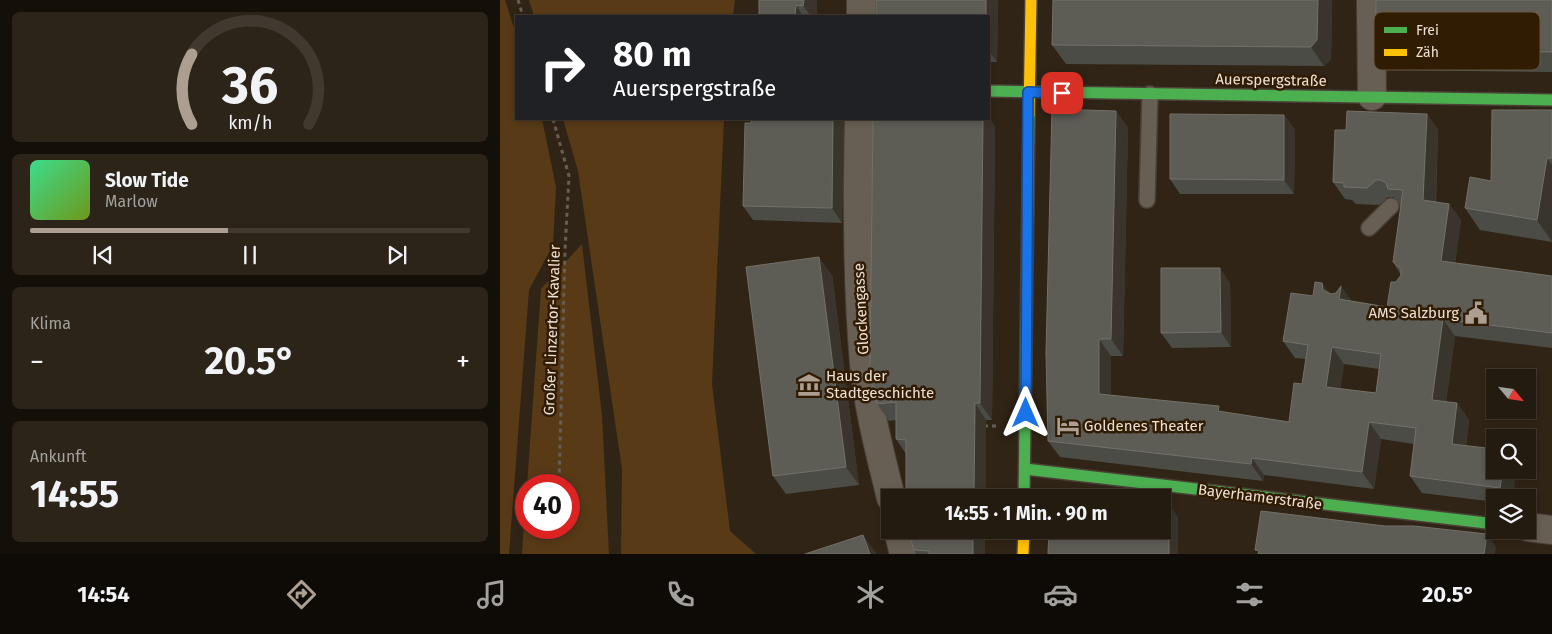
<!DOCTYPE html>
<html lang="de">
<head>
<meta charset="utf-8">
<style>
	:root { --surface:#241b10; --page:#2c2419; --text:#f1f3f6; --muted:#a3a19f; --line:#413930; --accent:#ac9e90 }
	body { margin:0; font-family:"Fira Sans",sans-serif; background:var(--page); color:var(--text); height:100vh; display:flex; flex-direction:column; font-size:19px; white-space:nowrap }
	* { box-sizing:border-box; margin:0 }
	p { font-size:16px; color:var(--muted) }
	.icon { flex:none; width:28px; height:28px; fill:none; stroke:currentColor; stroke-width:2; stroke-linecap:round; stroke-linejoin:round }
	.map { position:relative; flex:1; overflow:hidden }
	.side { display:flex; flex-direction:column; gap:12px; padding:12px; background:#140f09; width:500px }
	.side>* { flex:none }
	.top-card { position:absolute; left:15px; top:15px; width:475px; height:105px; border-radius:0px; box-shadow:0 2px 8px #0003,0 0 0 1px var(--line); background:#202124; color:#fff; overflow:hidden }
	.needle { width:32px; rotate:119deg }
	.tools { position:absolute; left:986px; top:369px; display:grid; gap:10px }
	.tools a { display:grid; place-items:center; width:50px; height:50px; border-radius:0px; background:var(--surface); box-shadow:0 2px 8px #0003,0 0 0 1px var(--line); font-size:25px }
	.speed { position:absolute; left:15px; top:474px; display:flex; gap:10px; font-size:25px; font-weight:700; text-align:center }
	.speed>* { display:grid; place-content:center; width:65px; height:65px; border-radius:50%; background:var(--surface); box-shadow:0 2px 8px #0003,0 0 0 1px var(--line); line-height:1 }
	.speed .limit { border:8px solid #d22; background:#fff; color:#111 }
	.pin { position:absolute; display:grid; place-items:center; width:42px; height:42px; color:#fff; margin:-21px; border-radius:10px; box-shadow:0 2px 8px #0006 }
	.me { position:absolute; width:55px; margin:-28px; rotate:0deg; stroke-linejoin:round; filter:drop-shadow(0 0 4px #0008) }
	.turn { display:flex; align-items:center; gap:18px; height:105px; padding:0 15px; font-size:22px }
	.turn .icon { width:65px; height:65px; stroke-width:2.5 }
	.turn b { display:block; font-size:35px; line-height:42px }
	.big { font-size:38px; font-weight:700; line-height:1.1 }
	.side .card { flex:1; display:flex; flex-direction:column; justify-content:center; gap:8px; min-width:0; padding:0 18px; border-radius:8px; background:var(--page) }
	.side .dial { align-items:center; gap:0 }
	.dial svg { height:130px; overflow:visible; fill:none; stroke:var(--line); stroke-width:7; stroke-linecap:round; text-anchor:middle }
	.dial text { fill:var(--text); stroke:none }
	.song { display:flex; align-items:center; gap:15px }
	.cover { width:60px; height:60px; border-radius:8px; background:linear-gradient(135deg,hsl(150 70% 55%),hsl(80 70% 35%)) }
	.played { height:5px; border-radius:2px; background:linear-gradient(90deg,var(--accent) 45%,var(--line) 45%) }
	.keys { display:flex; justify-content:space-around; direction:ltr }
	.heat { display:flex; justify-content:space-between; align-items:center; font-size:28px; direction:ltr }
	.trip { position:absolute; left:381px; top:489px; width:290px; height:50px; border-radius:0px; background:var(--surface); box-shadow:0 2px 8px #0003,0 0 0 1px var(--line); font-weight:700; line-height:50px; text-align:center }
	.tab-bar { display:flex; height:80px; justify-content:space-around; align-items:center; background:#0e0b06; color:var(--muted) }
	.tab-bar .icon { width:35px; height:35px }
	.tab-bar .on { color:var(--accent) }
	.tab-bar b { font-size:22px; color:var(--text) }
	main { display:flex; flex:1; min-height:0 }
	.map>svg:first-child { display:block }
	.green { fill:#583a16 }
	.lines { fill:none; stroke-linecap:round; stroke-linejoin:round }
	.lane-casing { stroke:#4b4037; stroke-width:18 }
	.street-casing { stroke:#4b4037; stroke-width:30 }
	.fast-casing { stroke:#4b4037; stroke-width:14 }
	.slow-casing { stroke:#4b4037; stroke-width:14 }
	.path { stroke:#675e54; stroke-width:3; stroke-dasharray:4 4; stroke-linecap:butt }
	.lane { stroke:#685f54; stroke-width:15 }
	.street { stroke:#685f54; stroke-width:28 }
	.fast { stroke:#4caf50; stroke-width:11 }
	.slow { stroke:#ffc107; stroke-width:11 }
	.wall { fill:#4b4c46; fill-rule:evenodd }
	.shaded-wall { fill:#39352c }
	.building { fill:#5d5c55; stroke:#747168; fill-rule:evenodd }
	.route-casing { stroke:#114b97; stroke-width:12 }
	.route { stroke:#1a73e8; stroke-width:9 }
	.labels { text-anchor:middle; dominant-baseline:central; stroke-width:5; stroke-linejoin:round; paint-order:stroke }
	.street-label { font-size:15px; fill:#eee0d2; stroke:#301b03 }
	.poi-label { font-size:15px; fill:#eee0d2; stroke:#301b03; text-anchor:start }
	.key { fill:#301b03; stroke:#695641; stroke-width:1 }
	.key-label { font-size:14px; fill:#eee0d2 }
</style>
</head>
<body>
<main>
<section class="side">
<div class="card dial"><svg viewBox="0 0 100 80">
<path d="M14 69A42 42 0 1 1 86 69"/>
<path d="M14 69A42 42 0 0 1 14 26" stroke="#ac9e90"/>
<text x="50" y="56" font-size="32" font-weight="700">36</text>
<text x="50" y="72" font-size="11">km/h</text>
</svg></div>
<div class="card">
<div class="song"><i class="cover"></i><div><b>Slow Tide</b><p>Marlow</p></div></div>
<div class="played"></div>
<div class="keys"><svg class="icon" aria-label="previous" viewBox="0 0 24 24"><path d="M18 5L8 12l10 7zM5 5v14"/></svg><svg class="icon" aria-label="pause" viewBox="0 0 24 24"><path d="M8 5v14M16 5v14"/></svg><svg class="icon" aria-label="next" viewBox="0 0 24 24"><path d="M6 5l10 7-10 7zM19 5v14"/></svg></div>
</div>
<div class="card"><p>Klima</p>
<div class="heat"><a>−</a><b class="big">20.5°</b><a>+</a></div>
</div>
<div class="card"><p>Ankunft</p><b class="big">14:55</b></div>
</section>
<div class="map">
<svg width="1052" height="554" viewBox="0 0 1052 554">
	<rect width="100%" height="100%" fill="#302416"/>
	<!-- green -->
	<g class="green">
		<path d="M0,0H5L16,34V119H42L56,187L53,245L29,290L9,554H0Z"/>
		<path d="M29,0H235L233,16H34Z"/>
		<path d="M63,119H224L212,384L230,531L256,554H121L122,469L78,171Z"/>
		<path d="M82,244L102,415L109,554H22L26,494V528H69V485H27L41,289Z"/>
	</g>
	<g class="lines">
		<defs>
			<g id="lane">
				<path d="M647,200L650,94"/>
				<path d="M869,228L891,206"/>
			</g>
			<g id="street">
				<path d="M871,0L872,96"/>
				<path d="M361,16V0"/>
				<path d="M359,119C357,200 357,281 364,363C368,408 380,453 391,498"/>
				<path d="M1028,527L1052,530"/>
				<path d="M398,530L404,554"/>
			</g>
			<g id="fast">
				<path d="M489,91L1052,100"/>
				<path d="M525,469L995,524"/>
				<path d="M524,498L529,115"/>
			</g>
			<g id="slow">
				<path d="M529,115L531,0"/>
				<path d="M523,554L524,530"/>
			</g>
		</defs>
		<!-- lane casing -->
		<use href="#lane" class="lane-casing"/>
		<!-- street casing -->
		<use href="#street" class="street-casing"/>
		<!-- fast casing -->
		<use href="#fast" class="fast-casing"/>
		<!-- slow casing -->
		<use href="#slow" class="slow-casing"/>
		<!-- path -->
		<g class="path">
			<path d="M18,0L23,16"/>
			<path d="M53,119L69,176L65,250L59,485"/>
			<path d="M484,426H496"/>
		</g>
		<!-- lane -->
		<use href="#lane" class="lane"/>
		<!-- street -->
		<use href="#street" class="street"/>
		<!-- fast -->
		<use href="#fast" class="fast"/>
		<!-- slow -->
		<use href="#slow" class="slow"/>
	</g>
	<!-- wall -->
	<g class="wall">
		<rect x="259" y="0" width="58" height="16"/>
		<path d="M376,0H498L497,62H489V16Z"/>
		<path d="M832,0L831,59L824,66L566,64L552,45Z"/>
		<path d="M1052,0V72L890,70L875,49Z"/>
		<path d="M1052,110V242L980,230L965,208L991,181Z"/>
		<path d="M616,111L628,128L623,356H611V395L789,422L802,384L806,359L795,358L783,341L822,283L829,293L831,294L851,301L887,307L896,282L901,275L893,262L901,206L893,197H888L879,205L856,204L852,200L845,199L833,182L846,130L927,114L938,130L936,202L949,204L961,220L955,263L1052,276V348L955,336L946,402L957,403L969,420L966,446L1013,498H995V502L922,493L910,476L914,444L881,439L874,489L764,475L763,481L560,457L548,441ZM844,364L879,369L876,393L840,389Z"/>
		<path d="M784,115L795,130L794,194H680L670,179Z"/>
		<path d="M344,119L342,223L253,220L243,206L251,123Z"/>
		<path d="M495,126L492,420H486L406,454L396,439V420L389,421L377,404Z"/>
		<path d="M332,275L359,485L286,494L273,476Z"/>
		<path d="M730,283L731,347L672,348L661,333Z"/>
		<path d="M408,530H485V554H416L414,550Z"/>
	</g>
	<!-- shaded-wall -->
	<g class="shaded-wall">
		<path d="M304,0H317V16H311L303,6Z"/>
		<path d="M486,0H498L497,62L489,51V16H486Z"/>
		<path d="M818,0H832L831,59L824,66L811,47Z"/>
		<path d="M296,5L303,16H295Z"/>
		<path d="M616,111L628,128L623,356L611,339Z"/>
		<path d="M927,114L938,130L935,217L923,200Z"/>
		<path d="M784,115L795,130L794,194L784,180Z"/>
		<path d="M489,117L495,126L492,420L480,403L483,119H489Z"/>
		<path d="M333,119H344L342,223L332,208Z"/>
		<path d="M1047,158L1052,165V242L1037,220Z"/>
		<path d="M949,204L961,220L953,278L941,261Z"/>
		<path d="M319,257L332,275L359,485L346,467Z"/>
		<path d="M720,268L730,283L731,347L721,332Z"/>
		<path d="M822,283L834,300L823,290Z"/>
		<path d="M841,286L853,303L839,299Z"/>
		<path d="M943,319L955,336L944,417L932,400Z"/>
		<path d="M599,339L611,356V410L599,394Z"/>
		<path d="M832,347L844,364L838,404L826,387Z"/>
		<path d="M475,403L486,420V498H474Z"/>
		<path d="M957,403L969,420L964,461L952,444Z"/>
		<path d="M869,422L881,439L874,489L862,472Z"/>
		<path d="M752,458L764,475L763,481L751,464Z"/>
		<path d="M1003,470H1016L1013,498H1007L1000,488Z"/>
		<path d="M669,504L678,517V554H669Z"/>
		<rect x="473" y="530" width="12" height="24"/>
		<path d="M987,534L996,547L995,554H984Z"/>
		<path d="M363,535L376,553V554H370Z"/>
	</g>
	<!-- building -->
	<g class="building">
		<path d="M259,0H304L303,6L296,5L295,16H259Z"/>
		<rect x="376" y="0" width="110" height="16"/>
		<path d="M553,0H818L817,40L811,47L552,45Z"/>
		<path d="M876,0H1052V52L875,49Z"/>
		<path d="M552,109L616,111L611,339H599V394L719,406L718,411L789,422L794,383L802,384L808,345L783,341L791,293L813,296L815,282L822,283L823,290L831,294L836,293L841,286L839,299L887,307L891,282H896L901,275V269L893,262L903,190L888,189L886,183L881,180H876L867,188L844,187V183L833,182L835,130H846L847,111L927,114L923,200L949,204L941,261L1052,276V333L943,319L932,400L957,403L952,444L995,449V470H1003L1000,488L910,476L916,428L869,422L862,472L752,458L751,464L548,441L546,353ZM832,347L881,354L876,393L826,387Z"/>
		<path d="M992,110H1052V158H1047L1037,220L965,208L970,177L991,181Z"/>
		<path d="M670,114L784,115V180L670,179Z"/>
		<path d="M251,119H333L332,208L243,206L245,123H251Z"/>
		<path d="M373,119H483L480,403H475L474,498H406V440L396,439V402L377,404L370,366Z"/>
		<path d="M319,257L346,467L273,476L246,267Z"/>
		<path d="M661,268H720L721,332L661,333Z"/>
		<path d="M550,491L599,494V498H550Z"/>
		<path d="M662,504H669V554H548L549,530H662Z"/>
		<path d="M761,511L885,526H914L987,534L984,554H758L759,551L755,550Z"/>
		<path d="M408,530H473V554H429V551L414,550Z"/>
		<path d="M363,535L370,554H305Z"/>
	</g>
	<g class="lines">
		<defs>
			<path id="route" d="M526,413L528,92L562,93"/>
		</defs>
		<!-- route casing -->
		<use href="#route" class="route-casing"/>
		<!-- route -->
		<use href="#route" class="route"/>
	</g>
	<!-- icons -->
	<defs>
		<symbol id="civic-bare" viewBox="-9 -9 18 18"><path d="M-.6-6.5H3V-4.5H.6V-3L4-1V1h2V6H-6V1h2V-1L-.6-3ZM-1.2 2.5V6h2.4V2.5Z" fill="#ac9e90" stroke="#301b03" stroke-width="2.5" paint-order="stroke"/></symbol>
		<symbol id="museum-bare" viewBox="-9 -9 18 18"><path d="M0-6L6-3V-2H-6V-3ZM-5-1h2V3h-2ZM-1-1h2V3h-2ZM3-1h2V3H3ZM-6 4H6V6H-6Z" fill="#ac9e90" stroke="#301b03" stroke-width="2.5" paint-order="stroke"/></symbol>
		<symbol id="hotel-bare" viewBox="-9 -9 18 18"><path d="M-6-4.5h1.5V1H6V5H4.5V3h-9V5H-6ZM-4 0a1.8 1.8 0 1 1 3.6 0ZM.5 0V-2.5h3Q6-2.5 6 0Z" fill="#ac9e90" stroke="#301b03" stroke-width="2.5" paint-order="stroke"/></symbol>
	</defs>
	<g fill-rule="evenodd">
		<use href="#civic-bare" x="960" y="297" width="32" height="32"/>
		<use href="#museum-bare" x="293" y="369" width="32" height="32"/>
		<use href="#hotel-bare" x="552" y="410" width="32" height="32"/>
	</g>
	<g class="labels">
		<!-- street labels -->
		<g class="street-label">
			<text transform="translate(771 80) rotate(1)">Auerspergstraße</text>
			<text transform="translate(361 309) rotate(-93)">Glockengasse</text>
			<text transform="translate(52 330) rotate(-88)">Großer Linzertor-Kavalier</text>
			<text transform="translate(760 497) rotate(7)">Bayerhamerstraße</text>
		</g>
		<!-- poi labels -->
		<g class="poi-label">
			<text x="959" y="313" text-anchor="end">AMS Salzburg</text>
			<text x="326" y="376">Haus der<tspan x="326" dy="17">Stadtgeschichte</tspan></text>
			<text x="584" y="426">Goldenes Theater</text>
		</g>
	</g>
	<!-- legend -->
	<rect x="874" y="12" width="166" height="58" rx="8" class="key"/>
	<rect x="884" y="27" width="23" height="6" fill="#4caf50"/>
	<rect x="884" y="49" width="23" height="7" fill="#ffc107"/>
	<g class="key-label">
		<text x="916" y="35">Frei</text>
		<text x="916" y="57">Zäh</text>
	</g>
</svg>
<div class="tools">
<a><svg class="needle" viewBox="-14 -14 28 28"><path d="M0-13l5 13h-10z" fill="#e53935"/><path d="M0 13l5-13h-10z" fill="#a3a19f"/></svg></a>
<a><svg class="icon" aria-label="search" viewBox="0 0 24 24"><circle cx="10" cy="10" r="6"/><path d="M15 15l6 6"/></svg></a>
<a><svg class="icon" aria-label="layers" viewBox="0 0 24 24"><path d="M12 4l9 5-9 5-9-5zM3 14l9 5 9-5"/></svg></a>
</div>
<div class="speed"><div class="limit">40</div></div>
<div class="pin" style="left:562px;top:93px;background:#d93025"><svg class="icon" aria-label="arrive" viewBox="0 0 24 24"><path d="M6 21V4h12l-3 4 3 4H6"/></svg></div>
<svg class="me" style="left:526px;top:413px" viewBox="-20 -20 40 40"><path d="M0-17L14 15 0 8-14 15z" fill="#1a73e8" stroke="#fff" stroke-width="4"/></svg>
<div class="trip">14:55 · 1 Min. · 90 m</div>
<div class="top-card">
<div class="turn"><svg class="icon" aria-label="right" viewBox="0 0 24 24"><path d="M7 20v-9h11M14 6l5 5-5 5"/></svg><div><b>80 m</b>Auerspergstraße</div></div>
</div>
</div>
</main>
<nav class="tab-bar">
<b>14:54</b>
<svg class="icon on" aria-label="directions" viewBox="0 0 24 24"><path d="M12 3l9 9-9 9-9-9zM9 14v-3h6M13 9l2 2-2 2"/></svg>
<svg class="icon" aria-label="music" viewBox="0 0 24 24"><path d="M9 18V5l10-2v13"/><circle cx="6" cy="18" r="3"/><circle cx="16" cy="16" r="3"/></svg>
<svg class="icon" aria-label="phone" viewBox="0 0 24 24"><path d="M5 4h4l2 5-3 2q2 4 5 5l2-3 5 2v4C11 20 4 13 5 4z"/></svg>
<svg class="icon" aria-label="climate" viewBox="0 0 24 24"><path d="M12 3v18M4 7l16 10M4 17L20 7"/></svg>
<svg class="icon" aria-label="car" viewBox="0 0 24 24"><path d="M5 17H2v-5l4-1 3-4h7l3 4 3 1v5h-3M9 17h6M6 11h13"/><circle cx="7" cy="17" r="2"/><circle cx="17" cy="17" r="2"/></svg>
<svg class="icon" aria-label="filters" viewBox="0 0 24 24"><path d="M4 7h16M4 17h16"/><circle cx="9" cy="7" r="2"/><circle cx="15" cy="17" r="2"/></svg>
<b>20.5°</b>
</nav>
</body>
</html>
